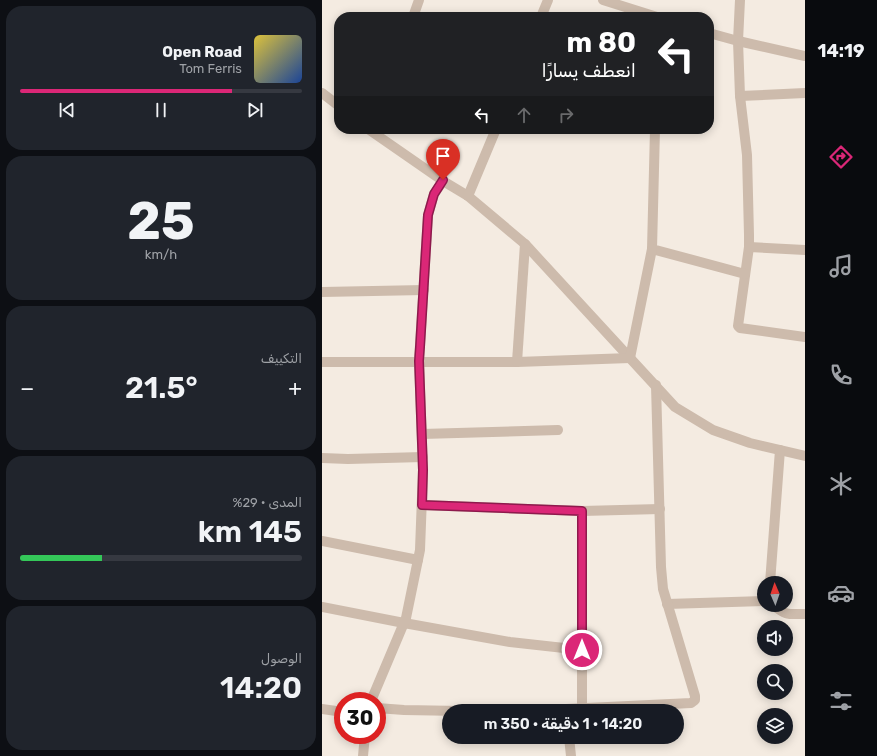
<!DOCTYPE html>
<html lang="ar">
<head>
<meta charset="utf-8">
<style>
	:root { --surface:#171b24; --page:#20242c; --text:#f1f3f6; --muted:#9ea1a6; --line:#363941; --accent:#db2777 }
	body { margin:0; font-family:Rubik,"Noto Sans Arabic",sans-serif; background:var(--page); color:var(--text); direction:rtl; height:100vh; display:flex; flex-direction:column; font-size:15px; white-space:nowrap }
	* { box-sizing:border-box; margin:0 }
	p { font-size:13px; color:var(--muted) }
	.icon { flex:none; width:22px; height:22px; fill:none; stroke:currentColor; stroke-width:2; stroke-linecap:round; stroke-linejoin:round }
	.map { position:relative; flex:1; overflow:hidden; direction:ltr }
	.drawer { display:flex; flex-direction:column; gap:6px; padding:6px; background:#0d0f14; width:322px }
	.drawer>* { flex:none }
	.banner { position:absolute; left:12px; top:12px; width:380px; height:122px; border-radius:16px; box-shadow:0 2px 10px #0003; direction:rtl; background:#202124; color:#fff; overflow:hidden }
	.needle { width:26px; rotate:358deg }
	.fabs { position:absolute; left:435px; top:576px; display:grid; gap:8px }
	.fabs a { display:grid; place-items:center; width:36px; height:36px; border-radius:50%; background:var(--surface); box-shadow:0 2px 10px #0003; font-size:20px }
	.speed { position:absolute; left:12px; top:692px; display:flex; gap:8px; font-size:20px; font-weight:700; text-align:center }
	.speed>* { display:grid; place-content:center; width:52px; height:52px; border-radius:50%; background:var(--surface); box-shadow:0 2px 10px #0003; line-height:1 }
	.speed .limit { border:6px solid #d22; background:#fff; color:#111 }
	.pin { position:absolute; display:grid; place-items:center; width:34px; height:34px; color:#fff; margin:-41px -17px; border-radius:50% 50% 50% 0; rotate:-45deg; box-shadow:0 0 4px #0007 }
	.pin .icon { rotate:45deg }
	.me { position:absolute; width:44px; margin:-22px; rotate:0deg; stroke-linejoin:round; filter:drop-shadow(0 0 3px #0008) }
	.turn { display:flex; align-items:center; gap:14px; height:84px; padding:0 12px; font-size:18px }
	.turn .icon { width:52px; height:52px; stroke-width:2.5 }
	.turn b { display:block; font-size:28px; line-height:34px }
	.lanes { display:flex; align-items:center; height:38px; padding:0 12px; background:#0003; justify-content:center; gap:20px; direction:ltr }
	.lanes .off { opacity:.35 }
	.big { font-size:30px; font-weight:600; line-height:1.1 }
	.drawer .card { flex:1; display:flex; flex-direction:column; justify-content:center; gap:6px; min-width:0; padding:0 14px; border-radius:16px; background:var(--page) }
	.drawer .dial { align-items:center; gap:0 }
	.dial b { font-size:52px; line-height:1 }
	.song { display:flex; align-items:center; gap:12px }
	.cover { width:48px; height:48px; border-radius:6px; background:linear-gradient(135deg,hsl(50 70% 55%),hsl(220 70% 35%)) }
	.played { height:4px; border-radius:2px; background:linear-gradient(90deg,var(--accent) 75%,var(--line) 75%) }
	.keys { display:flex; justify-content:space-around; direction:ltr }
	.heat { display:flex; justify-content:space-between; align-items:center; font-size:22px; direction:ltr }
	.charge { height:6px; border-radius:3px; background:linear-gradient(90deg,#34c759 29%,var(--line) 0) }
	.trip { position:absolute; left:120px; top:704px; width:242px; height:40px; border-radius:20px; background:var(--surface); box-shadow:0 2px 10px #0003; font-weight:600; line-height:40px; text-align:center; direction:rtl }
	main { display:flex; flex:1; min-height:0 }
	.tab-bar { display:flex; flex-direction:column; width:72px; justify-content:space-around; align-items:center; background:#090b0e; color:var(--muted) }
	.tab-bar .icon { width:28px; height:28px }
	.tab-bar .selected { color:var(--accent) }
	.tab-bar b { font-size:18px; color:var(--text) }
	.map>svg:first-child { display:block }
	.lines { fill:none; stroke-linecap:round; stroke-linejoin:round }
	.minor { stroke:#cdbbac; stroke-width:10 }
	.route-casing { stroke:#8e194d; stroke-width:10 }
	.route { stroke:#db2777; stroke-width:7 }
</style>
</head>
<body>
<main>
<nav class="tab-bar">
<b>14:19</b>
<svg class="icon selected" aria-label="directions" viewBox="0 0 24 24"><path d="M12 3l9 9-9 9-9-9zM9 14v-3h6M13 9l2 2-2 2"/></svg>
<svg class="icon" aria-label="music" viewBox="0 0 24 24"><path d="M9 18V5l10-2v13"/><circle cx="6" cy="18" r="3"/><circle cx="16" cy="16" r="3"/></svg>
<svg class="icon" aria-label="phone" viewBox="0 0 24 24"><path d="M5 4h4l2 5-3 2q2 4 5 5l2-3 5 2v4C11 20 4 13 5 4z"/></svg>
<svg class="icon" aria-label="climate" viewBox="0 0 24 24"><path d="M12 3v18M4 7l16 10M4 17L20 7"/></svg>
<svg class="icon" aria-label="car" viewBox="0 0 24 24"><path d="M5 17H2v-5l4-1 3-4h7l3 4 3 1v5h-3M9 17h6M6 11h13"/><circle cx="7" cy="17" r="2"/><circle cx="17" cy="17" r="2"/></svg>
<svg class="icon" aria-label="filters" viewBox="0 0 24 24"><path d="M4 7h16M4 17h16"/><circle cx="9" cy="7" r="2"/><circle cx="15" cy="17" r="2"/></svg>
</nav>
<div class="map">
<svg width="483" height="756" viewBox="0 0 483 756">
	<rect width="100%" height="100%" fill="#f4ebe1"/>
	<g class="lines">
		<!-- minor -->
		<g class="minor">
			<path d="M281,0L335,17"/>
			<path d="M418,0L416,41L418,96L425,155L427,235V247L416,326L418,328L483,337"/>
			<path d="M91,17L97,0"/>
			<path d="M219,17L226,0"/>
			<path d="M387,33L416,41L483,56"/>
			<path d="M0,93L17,106"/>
			<path d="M418,96L483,93"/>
			<path d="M46,129L121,181L146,196L203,244L353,407L391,430L428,443L483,456"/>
			<path d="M333,129L330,249L423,274"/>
			<path d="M146,196L174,129"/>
			<path d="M427,247L483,250"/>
			<path d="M0,292L102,290"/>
			<path d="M0,362H195L308,358L330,249"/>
			<path d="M195,362L203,244"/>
			<path d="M100,434L236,430"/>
			<path d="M0,458L26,459L101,457"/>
			<path d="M100,505L260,511L338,509"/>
			<path d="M260,511V708"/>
			<path d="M0,541L96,560"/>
			<path d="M448,583L458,450"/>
			<path d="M345,604L442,601"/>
			<path d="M451,605C465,616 466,614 483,614"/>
			<path d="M0,607L82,623L188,642L260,650"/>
			<path d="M49,701L84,618L98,550L101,470L97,361L106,215L112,194L121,181"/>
			<path d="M55,708L82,710L139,711"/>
			<path d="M0,709L21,712"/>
			<path d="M153,711L244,709L369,703L373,700V696L341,589L339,567L334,385"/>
			<path d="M247,737L249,756"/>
			<path d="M41,756L43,735"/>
		</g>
	</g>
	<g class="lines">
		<defs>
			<path id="route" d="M121,180L112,194L106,215L98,347L97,361L101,470L100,505L260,511V650"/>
		</defs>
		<!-- route casing -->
		<use href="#route" class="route-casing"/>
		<!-- route -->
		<use href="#route" class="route"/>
	</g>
</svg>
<div class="fabs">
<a><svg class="needle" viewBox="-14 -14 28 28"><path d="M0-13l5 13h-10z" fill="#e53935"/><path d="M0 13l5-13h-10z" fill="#9ea1a6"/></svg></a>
<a><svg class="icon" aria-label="sound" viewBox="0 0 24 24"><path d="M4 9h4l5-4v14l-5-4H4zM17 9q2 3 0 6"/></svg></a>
<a><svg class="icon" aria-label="search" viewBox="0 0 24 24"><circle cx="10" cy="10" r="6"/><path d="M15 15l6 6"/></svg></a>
<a><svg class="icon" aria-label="layers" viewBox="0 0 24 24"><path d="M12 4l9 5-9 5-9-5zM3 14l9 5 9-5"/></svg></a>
</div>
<div class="speed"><div class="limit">30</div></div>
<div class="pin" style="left:121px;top:180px;background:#d93025"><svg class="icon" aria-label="arrive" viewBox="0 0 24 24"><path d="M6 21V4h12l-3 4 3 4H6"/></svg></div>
<svg class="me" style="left:260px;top:650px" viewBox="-20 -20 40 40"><circle r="17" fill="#db2777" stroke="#fff" stroke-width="3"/><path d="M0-11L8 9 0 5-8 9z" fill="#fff"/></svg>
<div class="trip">14:20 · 1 دقيقة · 350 m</div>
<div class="banner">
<div class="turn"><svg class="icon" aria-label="left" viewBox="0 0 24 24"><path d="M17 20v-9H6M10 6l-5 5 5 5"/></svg><div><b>80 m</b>انعطف يسارًا</div></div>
<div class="lanes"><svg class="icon" aria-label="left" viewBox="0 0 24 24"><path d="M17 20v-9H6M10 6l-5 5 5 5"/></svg><svg class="icon off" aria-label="ahead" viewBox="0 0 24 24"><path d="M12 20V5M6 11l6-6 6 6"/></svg><svg class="icon off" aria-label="right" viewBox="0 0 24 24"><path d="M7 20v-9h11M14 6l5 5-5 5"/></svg></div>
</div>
</div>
<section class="drawer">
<div class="card">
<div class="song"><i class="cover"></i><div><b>Open Road</b><p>Tom Ferris</p></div></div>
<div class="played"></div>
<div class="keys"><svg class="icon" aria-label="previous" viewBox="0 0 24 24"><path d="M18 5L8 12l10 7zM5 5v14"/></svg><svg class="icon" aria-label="pause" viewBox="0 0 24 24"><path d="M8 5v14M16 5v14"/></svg><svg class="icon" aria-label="next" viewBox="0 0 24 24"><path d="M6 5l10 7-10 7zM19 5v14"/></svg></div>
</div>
<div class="card dial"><b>25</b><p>km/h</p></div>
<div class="card"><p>التكييف</p>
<div class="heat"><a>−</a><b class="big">21.5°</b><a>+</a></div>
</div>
<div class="card"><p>المدى · 29%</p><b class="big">145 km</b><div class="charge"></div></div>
<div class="card"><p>الوصول</p><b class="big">14:20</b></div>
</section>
</main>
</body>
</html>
